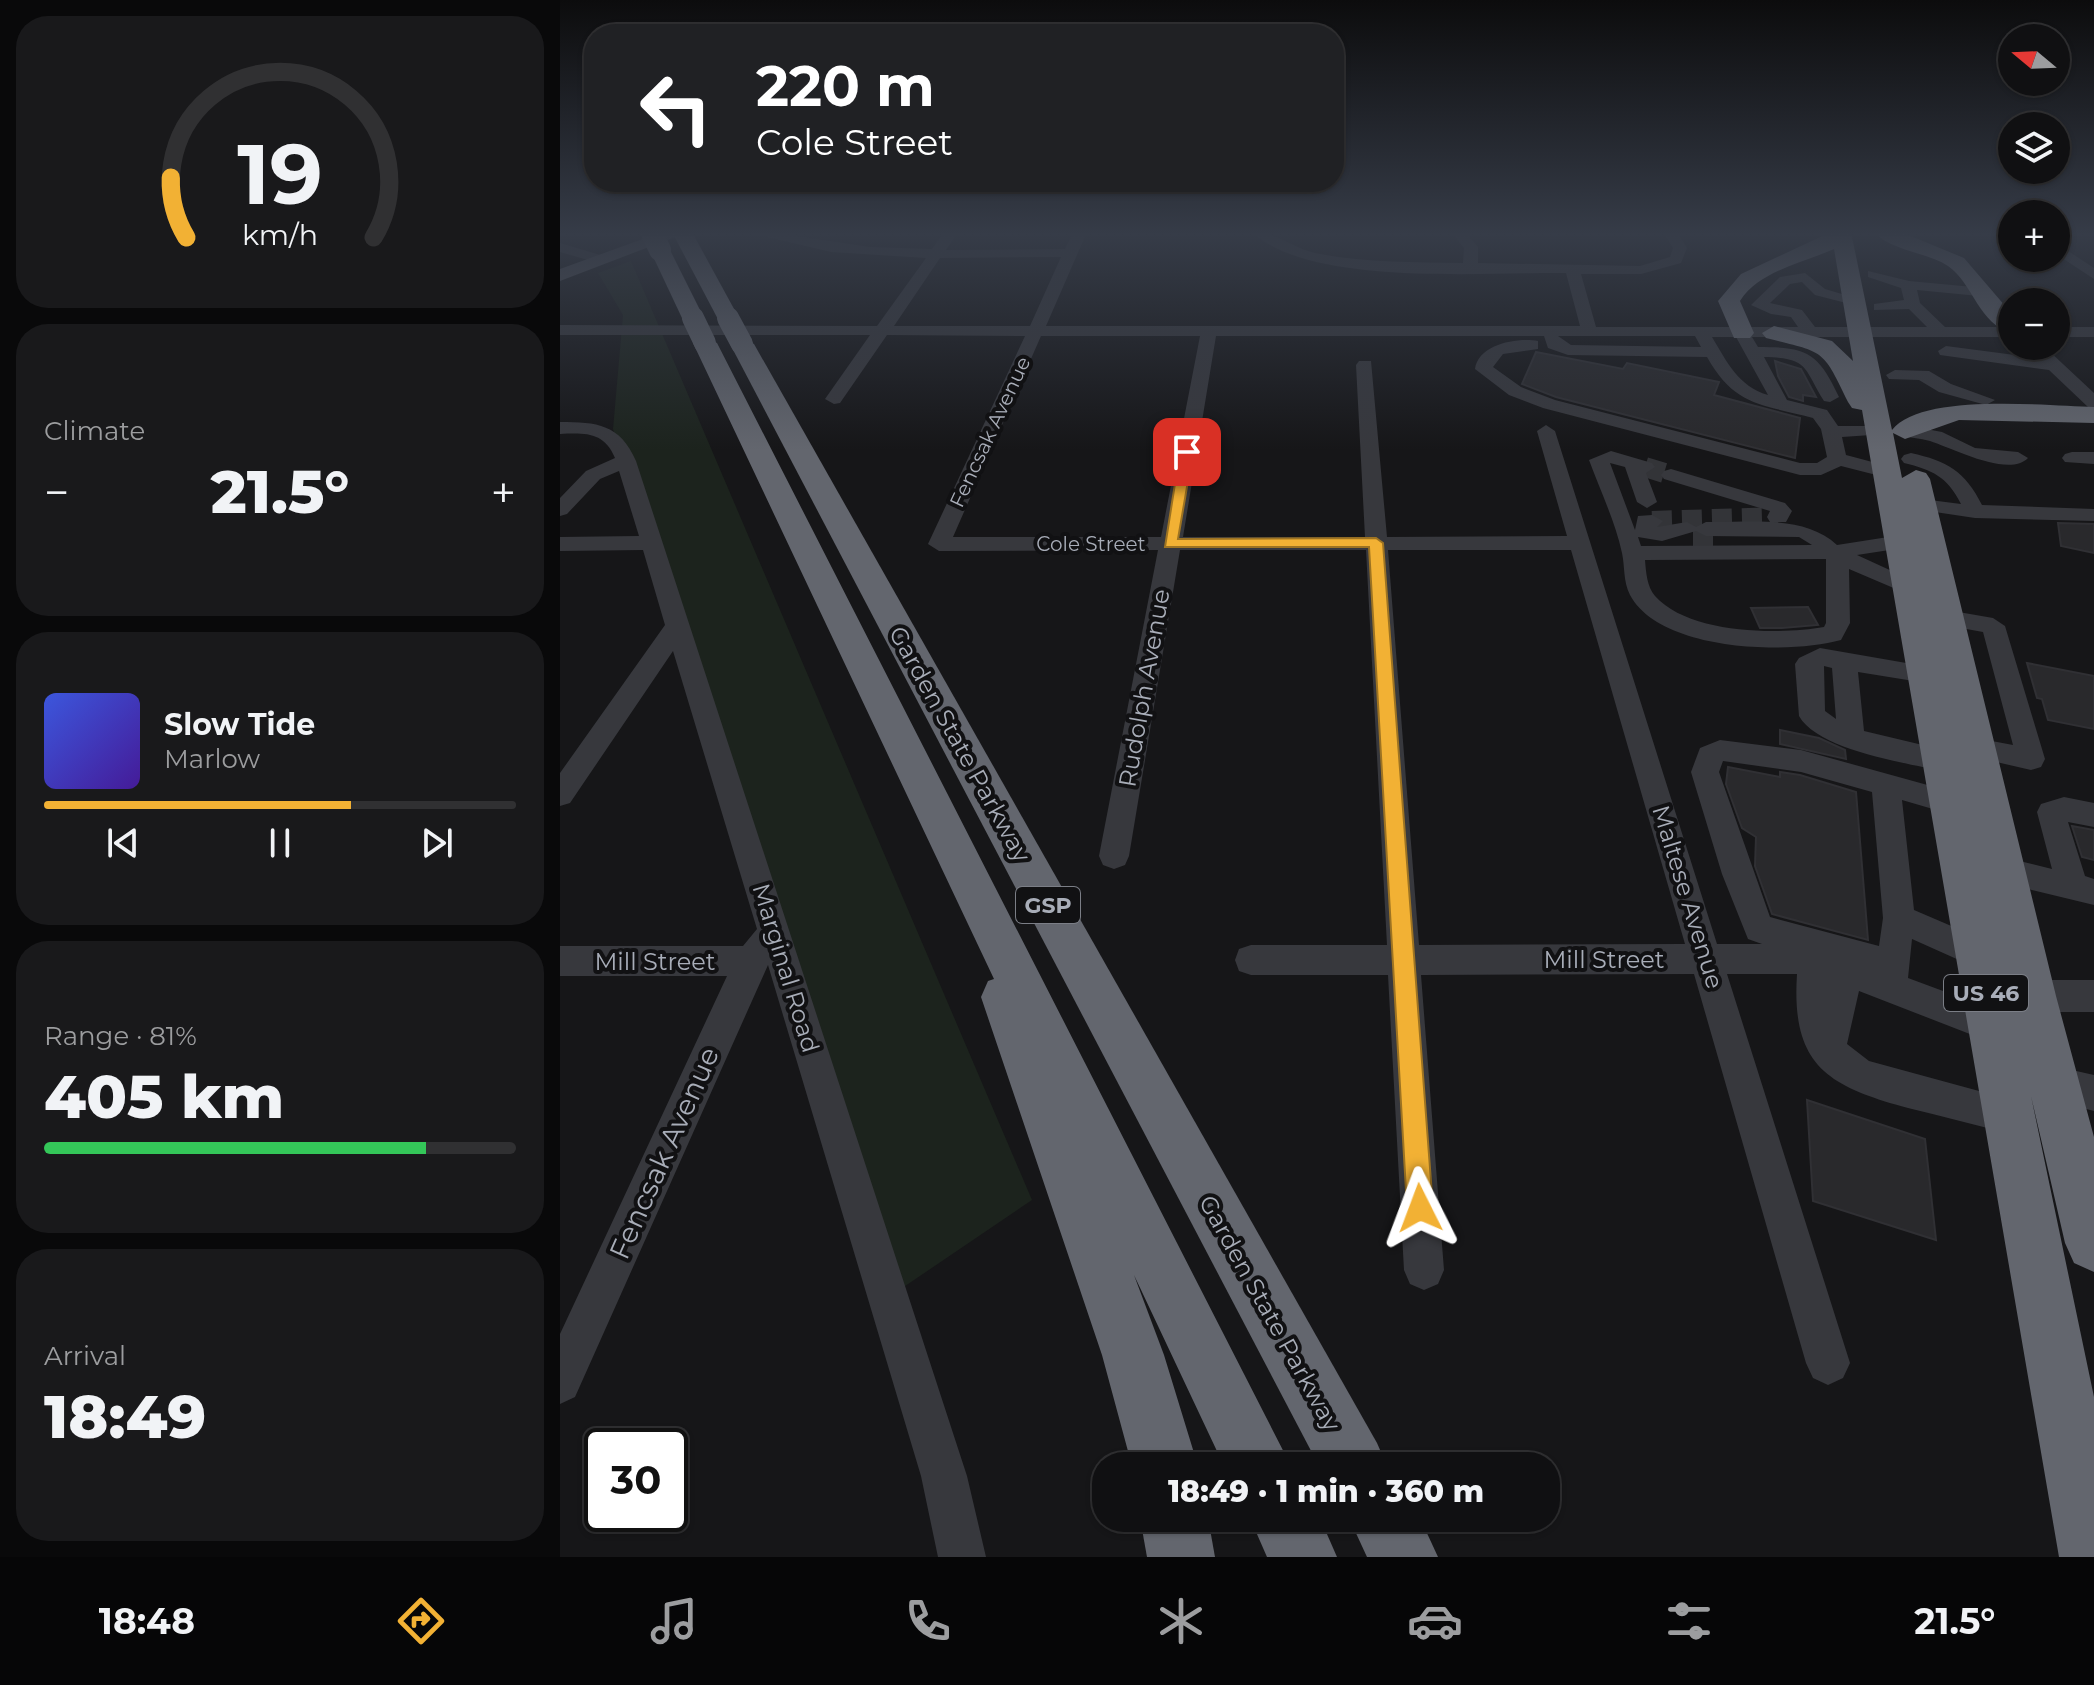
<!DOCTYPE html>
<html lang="en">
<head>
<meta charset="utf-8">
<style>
	:root { --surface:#101012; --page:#19191b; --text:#f1f3f6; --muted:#9c9d9f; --line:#303032; --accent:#f2b134 }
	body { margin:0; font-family:Montserrat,sans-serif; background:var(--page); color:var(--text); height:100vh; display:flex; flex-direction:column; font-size:30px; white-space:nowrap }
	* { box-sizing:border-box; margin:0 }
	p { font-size:26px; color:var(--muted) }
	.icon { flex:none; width:44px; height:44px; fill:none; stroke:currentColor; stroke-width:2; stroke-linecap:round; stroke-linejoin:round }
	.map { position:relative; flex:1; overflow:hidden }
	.drawer { display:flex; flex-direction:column; gap:16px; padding:16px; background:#09090a; width:560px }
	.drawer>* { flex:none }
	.banner { position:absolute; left:24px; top:24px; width:760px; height:168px; border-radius:32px; box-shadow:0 2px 6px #0004,0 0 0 2px var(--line); background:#202124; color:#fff; overflow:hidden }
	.needle { width:52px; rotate:289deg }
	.buttons { position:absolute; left:1438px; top:24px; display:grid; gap:16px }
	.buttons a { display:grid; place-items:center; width:72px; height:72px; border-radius:50%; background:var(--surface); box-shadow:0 2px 6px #0004,0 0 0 2px var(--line); font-size:40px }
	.speed { position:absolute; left:24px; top:1428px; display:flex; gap:16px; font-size:40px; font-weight:700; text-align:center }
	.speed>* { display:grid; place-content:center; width:104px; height:104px; border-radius:50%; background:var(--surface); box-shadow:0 2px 6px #0004,0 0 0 2px var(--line); line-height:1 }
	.speed .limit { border:4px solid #111; border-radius:12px; background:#fff; color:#111 }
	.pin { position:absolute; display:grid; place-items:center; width:68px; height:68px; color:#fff; margin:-34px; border-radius:16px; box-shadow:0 4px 12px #0006 }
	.me { position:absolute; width:88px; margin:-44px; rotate:357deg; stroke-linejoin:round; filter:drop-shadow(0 0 6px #0008) }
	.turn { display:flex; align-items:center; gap:28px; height:168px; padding:0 40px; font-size:36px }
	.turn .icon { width:104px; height:104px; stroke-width:2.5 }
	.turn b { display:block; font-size:56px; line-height:68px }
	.big { font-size:60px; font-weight:800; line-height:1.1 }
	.drawer .card { flex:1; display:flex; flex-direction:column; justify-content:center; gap:12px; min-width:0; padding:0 28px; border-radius:32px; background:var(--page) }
	.drawer .dial { align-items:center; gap:0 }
	.dial svg { height:208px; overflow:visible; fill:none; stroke:var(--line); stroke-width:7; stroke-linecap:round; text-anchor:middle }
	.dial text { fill:var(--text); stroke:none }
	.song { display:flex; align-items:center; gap:24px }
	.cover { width:96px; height:96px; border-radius:12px; background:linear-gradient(135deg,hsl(230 70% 55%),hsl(260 70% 35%)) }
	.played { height:8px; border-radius:4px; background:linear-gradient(90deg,var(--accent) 65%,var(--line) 65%) }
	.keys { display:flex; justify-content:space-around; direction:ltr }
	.heat { display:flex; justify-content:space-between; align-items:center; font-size:44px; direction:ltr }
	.charge { height:12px; border-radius:6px; background:linear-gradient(90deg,#34c759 81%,var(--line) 0) }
	.trip { position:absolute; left:532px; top:1452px; width:468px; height:80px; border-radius:32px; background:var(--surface); box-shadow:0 2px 6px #0004,0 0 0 2px var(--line); font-weight:800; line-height:80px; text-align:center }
	.menu { display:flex; height:128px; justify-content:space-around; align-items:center; background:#060607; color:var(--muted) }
	.menu .icon { width:56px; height:56px }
	.menu .current { color:var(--accent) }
	.menu b { font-size:36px; color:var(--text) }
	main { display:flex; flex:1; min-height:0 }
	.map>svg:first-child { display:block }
	.green { fill:#1c231d }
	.building { fill:#29292c; stroke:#303034; stroke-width:2 }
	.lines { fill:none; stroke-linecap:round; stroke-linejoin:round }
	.minor-tunnel { stroke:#333438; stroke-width:20; stroke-dasharray:20 10; stroke-linecap:butt }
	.minor { fill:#37383d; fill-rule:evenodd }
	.major { fill:#53555c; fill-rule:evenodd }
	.highway { fill:#63666e; fill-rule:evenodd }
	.highway-bridge { stroke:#63666e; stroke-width:22 }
	.route { fill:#f2b134; stroke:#9d7322; stroke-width:2 }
	.labels { text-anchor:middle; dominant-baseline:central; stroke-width:8; stroke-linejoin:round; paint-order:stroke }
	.far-street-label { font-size:20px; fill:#a8adb8; stroke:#111113 }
	.shield { fill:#111113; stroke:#7b7e86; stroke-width:2 }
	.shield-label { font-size:22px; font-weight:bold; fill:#a8adb8 }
	.street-label { font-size:24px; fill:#a8adb8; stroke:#111113 }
	.near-street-label { font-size:28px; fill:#a8adb8; stroke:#111113 }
</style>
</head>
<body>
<main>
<section class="drawer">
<div class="card dial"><svg viewBox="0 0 100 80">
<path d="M14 69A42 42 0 1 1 86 69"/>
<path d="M14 69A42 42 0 0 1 8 46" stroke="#f2b134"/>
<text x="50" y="56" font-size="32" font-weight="700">19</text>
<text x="50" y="72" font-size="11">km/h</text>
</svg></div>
<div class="card"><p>Climate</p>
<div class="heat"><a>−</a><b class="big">21.5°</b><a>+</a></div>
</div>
<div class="card">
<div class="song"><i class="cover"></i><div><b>Slow Tide</b><p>Marlow</p></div></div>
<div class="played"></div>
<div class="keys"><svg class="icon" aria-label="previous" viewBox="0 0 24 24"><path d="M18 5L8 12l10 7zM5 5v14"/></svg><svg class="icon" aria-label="pause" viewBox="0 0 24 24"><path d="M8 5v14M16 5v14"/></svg><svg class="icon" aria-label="next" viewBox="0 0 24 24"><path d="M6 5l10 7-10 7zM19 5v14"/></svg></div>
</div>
<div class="card"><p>Range · 81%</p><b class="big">405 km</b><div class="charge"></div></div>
<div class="card"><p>Arrival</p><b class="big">18:49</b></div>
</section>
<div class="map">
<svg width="1534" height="1557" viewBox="0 0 1534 1557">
	<rect width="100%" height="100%" fill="#161618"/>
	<!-- green -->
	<path class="green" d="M71,261L472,1200L326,1299L53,429L63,315L38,273Z"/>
	<!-- building -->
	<g class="building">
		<path d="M976,352L1063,369L1067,363L1159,382L1154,395L1240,418L1235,458L996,397L962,384Z"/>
		<path d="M1215,361L1241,369L1256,397L1243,395V401L1229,397L1218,376Z"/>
		<path d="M1498,523L1534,524V553L1501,546Z"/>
		<path d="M1248,607L1258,625L1222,628H1200L1191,608Z"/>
		<path d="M1467,663L1534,676V729L1488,720L1482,699L1477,698Z"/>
		<path d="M1220,730L1259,738L1285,750L1286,759L1220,744Z"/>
		<path d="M1168,767L1220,777V772L1240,775L1296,792L1308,940L1212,914L1195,866L1196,837L1182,828L1166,784Z"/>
		<path d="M1512,826L1534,830V860L1522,857Z"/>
		<path d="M1247,1100L1365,1139L1376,1240L1253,1201Z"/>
	</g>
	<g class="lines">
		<!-- minor-tunnel -->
		<g class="minor-tunnel">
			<path d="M1085,467L1111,475"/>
			<path d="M1092,521L1218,517"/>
			<path d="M1133,541H1155"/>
		</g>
		<!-- minor -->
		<g class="minor">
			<path d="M186,232H210L310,247L372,249L384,232H398L386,250H391L505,249L513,232H527L486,326H1020L1006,273C927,272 750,287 692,232C717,232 732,248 755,253C805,263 853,262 903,263L904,248L891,232H905L918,247V263L1080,266L1110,257L1113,248L1103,232H1117L1127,248L1121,263L1081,274H1021L1036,327H1238L1231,317L1211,314L1191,305L1220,277L1245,273L1265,289L1302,300L1294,305L1255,295L1242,282L1230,284L1210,303L1242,310L1255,327H1367L1349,309L1314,310V304L1344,300L1341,288L1308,277V271L1349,281L1424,288V294L1419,296L1357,290L1360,303L1385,327H1452V337H1192L1198,347C1247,347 1258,352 1279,397L1270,402L1264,401C1243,367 1249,358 1204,357L1227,400L1267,410L1278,426H1326V434L1282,437L1286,455L1335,468L1338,472L1335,476L1328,478L1281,466L1261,475H1240L983,408L949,395L915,369C918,344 958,337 978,341V349L943,354L933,367L961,387L995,400L1240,463H1257L1267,457L1261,429L1253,418C1202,404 1175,407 1147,357L1008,355L988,348L984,336H656L623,537H805L796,365L799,361H811L827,537L1007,536L977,431L986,425L995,431L1157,944H1202L1188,939L1162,874L1131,772L1140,748L1160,740L1241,750L1400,794L1404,802L1400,810L1390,814L1342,800L1354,910L1431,943L1435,954L1431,965L1419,969L1352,939L1348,978L1445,1014L1450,1026L1445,1038L1433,1043L1299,991L1287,1044L1309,1061L1463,1103L1468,1116L1463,1129L1450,1134C1416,1125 1382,1116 1348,1108C1267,1086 1231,1065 1237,974H1167L1290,1363L1283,1378L1268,1385L1253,1378L1246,1363L1134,974L861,975L884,1270L878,1284L864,1290L850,1284L844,1270L828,975H691L679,971L675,960L679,949L691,945H827L806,550H620L569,856L565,865L554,869L543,865L539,856L598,550L379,551L368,544L465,336L327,335L280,403L274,404L265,399L310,335H0V325L317,326L366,258L271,252ZM501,257L470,326H334L380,258ZM481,336H640L601,537H393ZM998,336H1135L1141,347L1011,345ZM1152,337H1176L1208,395C1178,386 1167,362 1152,337ZM828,550H1011L1125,944L859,945ZM1163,761L1241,772L1312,792L1323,918L1319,946L1210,917L1159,772Z"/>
			<path d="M1248,232H1283L1289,236L1282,240Z"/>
			<path d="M0,243L47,257L49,260L42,264L0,252Z"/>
			<path d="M1496,243L1534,268V279L1496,254Z"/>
			<rect x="1496" y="327" width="38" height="10"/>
			<path d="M1386,346L1477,358L1474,354L1476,350H1488L1534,393V408L1528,407L1489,370L1380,355L1378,351Z"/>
			<path d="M1335,370L1369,371L1391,384L1435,400L1426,405L1379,392L1359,380L1329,379L1326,375Z"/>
			<path d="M0,422C37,422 60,424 76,461L407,1476L426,1557H378L361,1476L208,965L15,1397L0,1404V1334L167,976H0V946H183L197,929L113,651L10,803L0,806V773L105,625L83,550L0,551V537L79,536L59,471L40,479L7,514L0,516V498L26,471L55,458C44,432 26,433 0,434Z"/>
			<path d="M1345,425L1382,432L1415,448L1458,452L1468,458C1449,478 1392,448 1370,441C1360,438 1349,438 1338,435L1336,431Z"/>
			<path d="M1051,451L1092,463L1095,467L1086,473L1097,502L1087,508L1077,502L1065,467L1050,463L1075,530L1078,516L1092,515L1103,521L1097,527L1127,522L1136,527L1146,522C1189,523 1244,514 1277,545L1341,535L1352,542L1349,547L1297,555L1358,583L1362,588L1350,595L1289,569L1290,623L1281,640C1226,655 1100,651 1070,595C1063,581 1065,567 1062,553C1055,521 1040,490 1029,460ZM1136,531L1146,536L1239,537L1252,545L1081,546L1078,537L1102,541ZM1266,559V623L1264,627C1217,635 1129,634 1095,596C1087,587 1086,572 1085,560Z"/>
			<path d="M1512,452H1534V464L1505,462L1502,458L1505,454Z"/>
			<path d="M1351,453C1387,461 1405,471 1422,505L1534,509V521L1415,518L1355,509L1352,505L1362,499L1401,504C1387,476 1372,470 1344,463L1341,459L1344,455Z"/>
			<path d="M1111,469L1225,503L1232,511L1226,522H1210L1207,517L1210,511L1104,479L1101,475L1104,471Z"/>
			<path d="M1387,610L1433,618L1445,626L1485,759L1481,767L1471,770L1406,755L1402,748L1406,741L1416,738L1453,745L1423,632L1379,624L1375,618L1379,612Z"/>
			<path d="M1260,648L1375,668L1379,674L1375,680L1366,683L1298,672L1304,731L1392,752L1396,760L1392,768L1382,771C1346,763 1258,750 1239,716L1235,664L1239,658ZM1264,666L1272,668L1276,719L1265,711Z"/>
			<path d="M1504,797L1534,803V827L1508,822L1525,876L1534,879V905L1443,883L1432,879L1428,870L1432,861L1443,857L1492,869L1477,812L1481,804Z"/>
			<path d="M1472,980H1534V1012H1472L1460,1007L1455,996L1460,985Z"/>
			<path d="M1494,1066L1534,1075V1111L1481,1097L1476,1084L1481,1071Z"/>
		</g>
		<!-- major -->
		<path class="major" d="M102,232H128L0,281V269Z"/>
		<!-- highway -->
		<g class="highway">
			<path d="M112,232H132L179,318L176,323H160Z"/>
			<path d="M1271,232H1291L1332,430C1361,392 1488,406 1534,407V423L1399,420L1345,439L1333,433L1342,478L1356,470L1366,473L1370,479L1496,996L1534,1137V1272L1514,1263L1505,1243L1471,1096L1534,1397V1557H1499L1302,410L1292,408L1288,402C1262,347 1264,353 1206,338L1202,333L1214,326L1272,341L1293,361L1274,249C1243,263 1199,271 1180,301L1194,333L1190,338H1174L1158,301L1181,274Z"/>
			<path d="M1314,232H1341L1404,258L1452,314V333C1419,325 1413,283 1388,266C1367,252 1331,251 1314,232Z"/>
			<path d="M100,244L110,250L144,318L141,323L133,325L122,318L90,250Z"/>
			<path d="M145,336L157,343L731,1466H664L574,1275L604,1355L638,1466H572L542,1355L421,997L428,981L434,979L133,343Z"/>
			<path d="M182,337L194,344L817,1443L827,1466H759L170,344Z"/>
			<path d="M580,1518H648L655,1557H587Z"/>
			<path d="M690,1518H760L777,1557H707Z"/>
			<path d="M789,1518H860L878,1557H807Z"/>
		</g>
		<!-- highway-bridge -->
		<g class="highway-bridge">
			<path d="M92,233L100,250"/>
			<path d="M133,318L145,343"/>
			<path d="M168,318L182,344"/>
		</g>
	</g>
	<!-- sky -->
	<linearGradient id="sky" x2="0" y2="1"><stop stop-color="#0c0c0d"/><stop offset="0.52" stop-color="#363c48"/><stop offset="1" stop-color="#363c48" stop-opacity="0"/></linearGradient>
	<rect width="1534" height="450" fill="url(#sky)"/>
	<!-- route -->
	<path class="route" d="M627,449L633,452L618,539L816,538L823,543L873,1208L869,1217L860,1221L851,1217L847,1208L809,547H605L620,452Z"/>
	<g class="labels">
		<!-- far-street labels -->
		<g class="far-street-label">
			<text transform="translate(430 432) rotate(-65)">Fencsak Avenue</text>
			<text x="531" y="544">Cole Street</text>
		</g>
		<!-- shield labels -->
		<g class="shield">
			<rect x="456" y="887" width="64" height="36" rx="6"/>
			<rect x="1384" y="975" width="84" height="36" rx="6"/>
		</g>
		<g class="shield-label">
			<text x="488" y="905">GSP</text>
			<text x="1426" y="993">US 46</text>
		</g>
		<!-- street labels -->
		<g class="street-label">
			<text transform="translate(584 688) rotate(-80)">Rudolph Avenue</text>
			<text transform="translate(400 744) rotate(61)">Garden State Parkway</text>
			<text transform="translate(1128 897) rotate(73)">Maltese Avenue</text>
			<text x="1044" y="959">Mill Street</text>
			<text x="95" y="961">Mill Street</text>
			<text transform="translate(226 968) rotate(73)">Marginal Road</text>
			<text transform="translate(710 1313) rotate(61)">Garden State Parkway</text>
		</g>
		<!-- near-street labels -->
		<g class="near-street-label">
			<text transform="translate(104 1153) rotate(-66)">Fencsak Avenue</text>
		</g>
	</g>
</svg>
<div class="buttons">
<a><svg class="needle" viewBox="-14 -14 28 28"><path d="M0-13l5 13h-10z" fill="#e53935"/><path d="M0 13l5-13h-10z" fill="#9c9d9f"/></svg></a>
<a><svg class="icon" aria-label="layers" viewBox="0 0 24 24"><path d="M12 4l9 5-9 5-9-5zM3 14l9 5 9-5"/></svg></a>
<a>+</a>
<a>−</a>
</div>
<div class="speed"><div class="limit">30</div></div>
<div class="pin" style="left:627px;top:452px;background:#d93025"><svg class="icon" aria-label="arrive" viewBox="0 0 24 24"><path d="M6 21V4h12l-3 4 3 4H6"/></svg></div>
<svg class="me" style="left:860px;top:1208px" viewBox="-20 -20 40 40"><path d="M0-17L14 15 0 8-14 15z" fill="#f2b134" stroke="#fff" stroke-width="4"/></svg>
<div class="trip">18:49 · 1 min · 360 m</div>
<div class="banner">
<div class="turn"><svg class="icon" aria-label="left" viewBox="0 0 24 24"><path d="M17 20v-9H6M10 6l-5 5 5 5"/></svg><div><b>220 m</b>Cole Street</div></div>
</div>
</div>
</main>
<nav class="menu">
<b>18:48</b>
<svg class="icon current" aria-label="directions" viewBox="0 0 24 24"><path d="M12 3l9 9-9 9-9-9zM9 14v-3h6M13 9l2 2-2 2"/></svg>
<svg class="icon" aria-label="music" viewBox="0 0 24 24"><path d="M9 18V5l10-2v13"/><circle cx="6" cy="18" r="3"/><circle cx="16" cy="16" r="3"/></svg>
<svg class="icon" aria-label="phone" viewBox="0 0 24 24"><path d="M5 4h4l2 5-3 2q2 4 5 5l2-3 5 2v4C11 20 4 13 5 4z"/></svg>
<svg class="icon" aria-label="climate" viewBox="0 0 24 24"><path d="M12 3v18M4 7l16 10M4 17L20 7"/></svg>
<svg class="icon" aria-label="car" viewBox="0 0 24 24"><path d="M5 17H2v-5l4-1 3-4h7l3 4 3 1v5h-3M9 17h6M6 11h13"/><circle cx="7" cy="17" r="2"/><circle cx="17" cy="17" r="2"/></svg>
<svg class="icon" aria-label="filters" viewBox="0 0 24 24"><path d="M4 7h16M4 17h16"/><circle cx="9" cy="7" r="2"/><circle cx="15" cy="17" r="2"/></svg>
<b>21.5°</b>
</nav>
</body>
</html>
